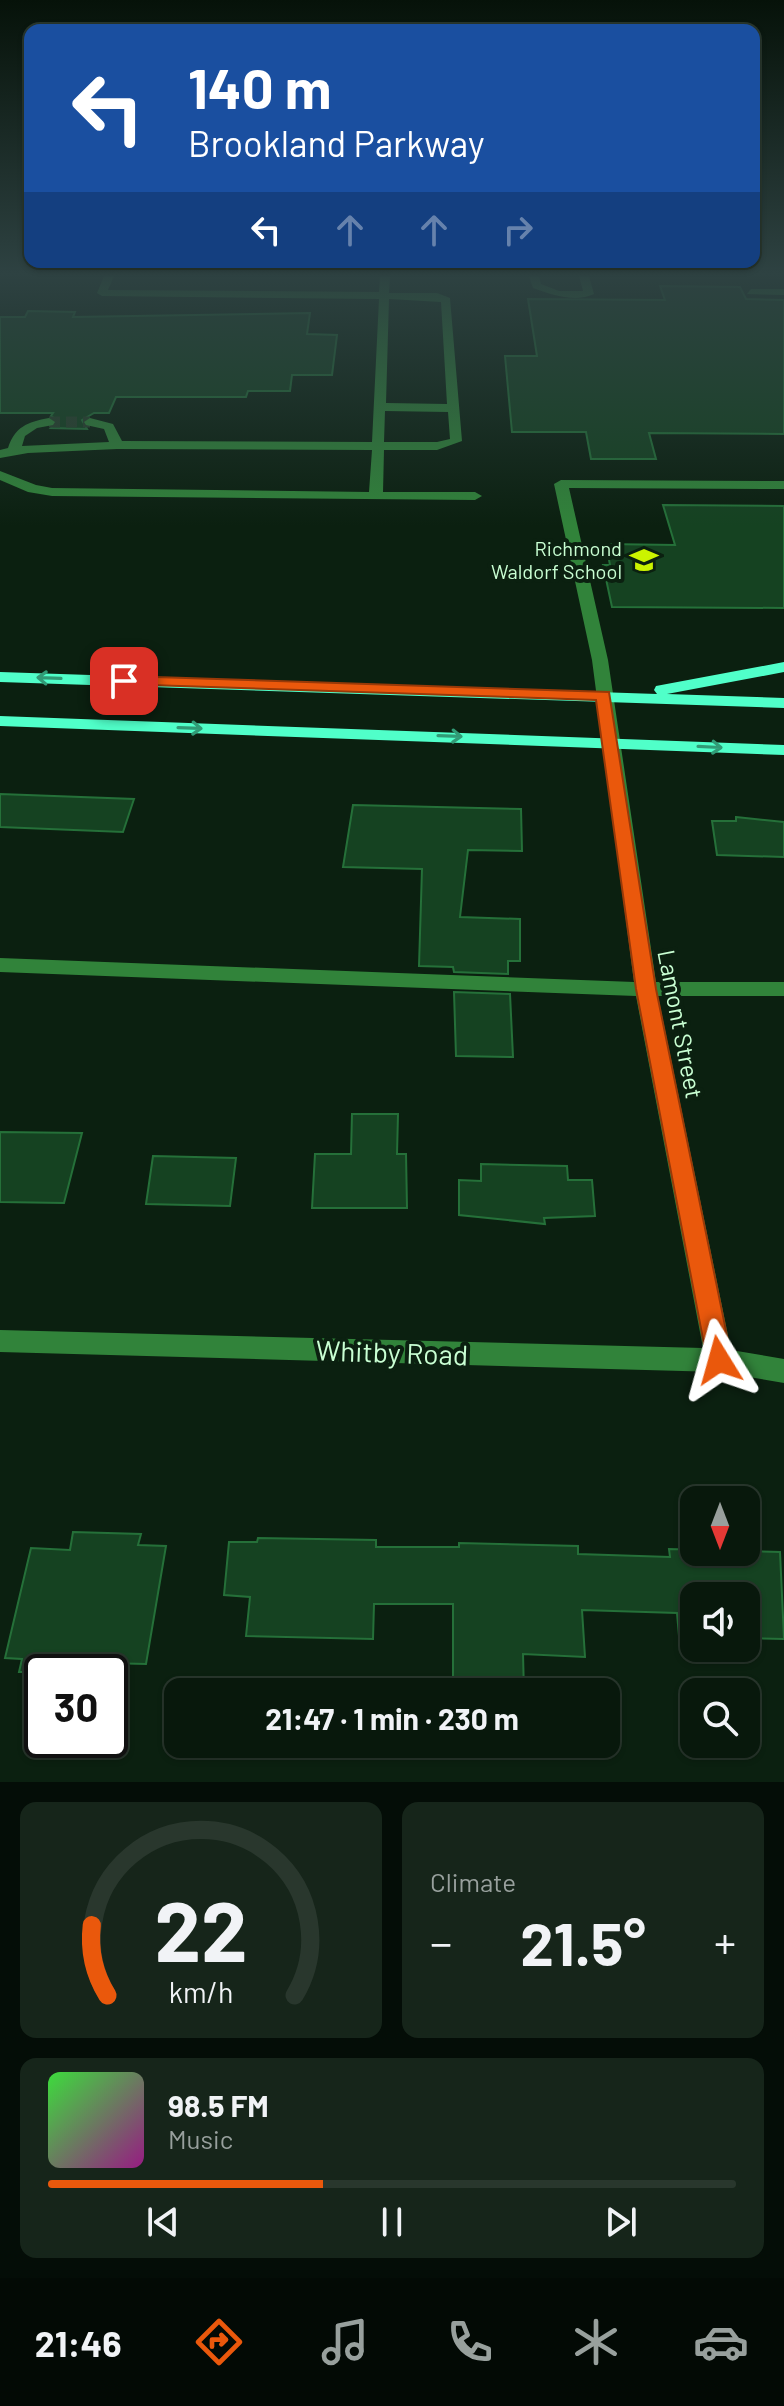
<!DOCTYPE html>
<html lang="en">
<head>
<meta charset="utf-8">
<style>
	:root { --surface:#08180c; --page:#16251a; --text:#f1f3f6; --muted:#98a09d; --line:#29372d; --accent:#ea580c }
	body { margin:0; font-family:Barlow,sans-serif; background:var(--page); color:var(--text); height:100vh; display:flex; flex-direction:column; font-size:30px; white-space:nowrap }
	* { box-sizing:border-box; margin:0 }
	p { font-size:26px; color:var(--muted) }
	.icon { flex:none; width:44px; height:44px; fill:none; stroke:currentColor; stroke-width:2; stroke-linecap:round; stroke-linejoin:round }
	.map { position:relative; height:1782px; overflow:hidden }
	.panel { display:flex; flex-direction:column; gap:20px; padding:20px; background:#040d07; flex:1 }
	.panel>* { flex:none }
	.top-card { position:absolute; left:24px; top:24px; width:736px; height:244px; border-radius:16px; box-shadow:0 2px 6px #0004,0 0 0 2px var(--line); background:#1a4fa0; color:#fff; overflow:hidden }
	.needle { width:52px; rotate:180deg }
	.tools { position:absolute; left:680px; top:1486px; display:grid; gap:16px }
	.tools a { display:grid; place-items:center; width:80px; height:80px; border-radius:16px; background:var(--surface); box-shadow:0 2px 6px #0004,0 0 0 2px var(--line); font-size:40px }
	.speed { position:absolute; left:24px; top:1654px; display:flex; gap:16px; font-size:40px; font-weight:700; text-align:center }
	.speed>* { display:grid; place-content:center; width:104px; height:104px; border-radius:50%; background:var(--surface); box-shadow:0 2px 6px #0004,0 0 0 2px var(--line); line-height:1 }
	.speed .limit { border:4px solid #111; border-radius:12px; background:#fff; color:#111 }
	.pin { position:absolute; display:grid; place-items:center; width:68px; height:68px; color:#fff; margin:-34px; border-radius:16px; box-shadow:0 4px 12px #0006 }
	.me { position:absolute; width:88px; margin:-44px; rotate:352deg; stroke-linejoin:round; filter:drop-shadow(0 0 6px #0008) }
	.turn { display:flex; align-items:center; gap:28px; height:168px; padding:0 32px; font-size:36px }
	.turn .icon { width:104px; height:104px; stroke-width:2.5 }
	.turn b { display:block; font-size:56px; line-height:68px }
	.lanes { display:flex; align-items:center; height:76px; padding:0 32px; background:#0003; justify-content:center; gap:40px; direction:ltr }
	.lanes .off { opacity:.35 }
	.big { font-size:60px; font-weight:700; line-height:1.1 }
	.panel .card { flex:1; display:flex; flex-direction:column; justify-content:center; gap:12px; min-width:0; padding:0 28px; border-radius:16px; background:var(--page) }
	.panel .dial { align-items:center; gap:0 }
	.dial svg { height:208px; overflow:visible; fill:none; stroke:var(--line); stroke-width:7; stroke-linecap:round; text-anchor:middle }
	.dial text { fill:var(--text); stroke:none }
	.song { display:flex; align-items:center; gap:24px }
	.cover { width:96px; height:96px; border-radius:12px; background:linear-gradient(135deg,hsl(120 70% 55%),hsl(310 70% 35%)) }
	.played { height:8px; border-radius:4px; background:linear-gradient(90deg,var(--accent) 40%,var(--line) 40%) }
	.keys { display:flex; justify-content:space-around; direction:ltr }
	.heat { display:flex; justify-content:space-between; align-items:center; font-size:44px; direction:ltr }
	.panel .tiles { flex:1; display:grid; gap:20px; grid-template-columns:1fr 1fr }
	.card:last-child { grid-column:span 2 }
	.trip { position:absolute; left:164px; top:1678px; width:456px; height:80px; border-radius:16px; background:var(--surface); box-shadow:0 2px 6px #0004,0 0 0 2px var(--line); font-weight:700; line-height:80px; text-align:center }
	.menu { display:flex; height:128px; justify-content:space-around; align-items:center; background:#030a05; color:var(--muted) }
	.menu .icon { width:56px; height:56px }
	.menu .active { color:var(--accent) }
	.menu b { font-size:36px; color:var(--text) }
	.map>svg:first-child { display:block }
	.building { fill:#154221; stroke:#257039; stroke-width:2 }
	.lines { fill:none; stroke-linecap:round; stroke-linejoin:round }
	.minor-tunnel { stroke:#28412d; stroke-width:11; stroke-dasharray:11 6; stroke-linecap:butt }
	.minor { fill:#31833a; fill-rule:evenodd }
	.major { fill:#50ffc9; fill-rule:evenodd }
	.oneway { stroke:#319b76 }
	.route { fill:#ea580c; stroke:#983908; stroke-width:2 }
	.labels { text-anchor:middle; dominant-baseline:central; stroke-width:8; stroke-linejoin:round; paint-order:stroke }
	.far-poi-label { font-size:20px; fill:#c9ffd3; stroke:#0b2010; text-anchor:end }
	.street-label { font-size:24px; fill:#c9ffd3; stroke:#0b2010 }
	.near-street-label { font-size:28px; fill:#c9ffd3; stroke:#0b2010 }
</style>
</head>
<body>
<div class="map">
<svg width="784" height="1782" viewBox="0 0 784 1782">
	<rect width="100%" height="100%" fill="#0b2010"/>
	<!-- building -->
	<g class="building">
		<path d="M660,286L740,287L746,299L784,300V434L649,433L656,459H591L586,432H512L505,356H537L528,299L665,300Z"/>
		<path d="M28,311L75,312L73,317L310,313L307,334L337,335L332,375H292L290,391H248L246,397H116L109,413H94L82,420L87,429L51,428L58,421L51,416L53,413H0V317H25Z"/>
		<path d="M663,505L784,506V608L612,607L603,565H610L606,544L675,545Z"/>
		<path d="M0,794L134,799L123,832L0,827Z"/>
		<path d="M353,805L521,809L522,851L468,850L460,917L520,919V961H508V974L454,972L453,967L419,966L422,869L343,867Z"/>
		<path d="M736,817L784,822V857L717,855L712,821H736Z"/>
		<path d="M454,992L510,994L513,1057L456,1056Z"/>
		<path d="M352,1114H398L397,1154H406L407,1208H312L315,1154H351Z"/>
		<path d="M0,1132L82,1133L64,1203L0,1202Z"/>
		<path d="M153,1156L236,1158L230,1206L146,1204Z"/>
		<path d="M481,1164L567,1166L568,1180H592L595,1216L544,1218L545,1224L459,1215V1180L481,1181Z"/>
		<path d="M73,1532L141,1534L138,1545L166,1546L146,1664L106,1663L104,1672H19L22,1659L5,1658L31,1548L70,1550Z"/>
		<path d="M258,1538L376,1540V1547H459V1543L578,1546V1554L670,1557L669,1549L780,1552L784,1639L746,1638V1596H694V1636H679L677,1613L582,1610L585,1657L523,1654L524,1692H453V1604H374L373,1639L246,1636L250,1597L224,1595L229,1542H257Z"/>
	</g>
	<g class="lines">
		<!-- minor-tunnel -->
		<path class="minor-tunnel" d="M49,422H90"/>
		<!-- minor -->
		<g class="minor">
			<path d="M104,276H114L108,290L379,292L380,276H390L389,293H437L450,298L462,441L437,450H384L383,492H475L482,496L475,500L52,496L28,492L0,480V471L36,485L52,488L369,492L372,450L117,449L28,453L0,458V450L8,448C15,427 27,422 49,418L55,422L53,425L37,428L25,436L22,446L109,442L104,429L86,425L84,422L90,418L113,424L122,441L372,442L379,299L102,296L97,293ZM389,299L441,302L447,404L386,403ZM385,411L448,412L450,439L437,442H384Z"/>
			<path d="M529,276H539L541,284L559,291H583L579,276H589L594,294C576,303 552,295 533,288Z"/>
			<path d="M751,289H784V295L747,294Z"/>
			<path d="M561,480L784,481V489L569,488L608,660L656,982H784V996H658L731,1350L784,1359V1383L719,1372L0,1352V1330L703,1348L636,996L0,972V958L634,982L592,660L554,484Z"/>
		</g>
		<!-- major -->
		<g class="major">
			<path d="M784,662V672L667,694L784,698V708L0,682V672L657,694L654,690L656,686Z"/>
			<path d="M0,716L784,745V755L0,726Z"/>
		</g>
	</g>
	<!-- one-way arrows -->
	<defs><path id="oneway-shaft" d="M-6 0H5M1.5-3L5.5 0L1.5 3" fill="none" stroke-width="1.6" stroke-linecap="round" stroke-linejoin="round" transform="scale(2)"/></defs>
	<g class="oneway">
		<use href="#oneway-shaft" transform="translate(49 678) rotate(-178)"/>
		<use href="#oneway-shaft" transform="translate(190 728) rotate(2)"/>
		<use href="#oneway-shaft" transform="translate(450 736) rotate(2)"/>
		<use href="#oneway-shaft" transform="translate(710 747) rotate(3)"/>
	</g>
	<!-- sky -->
	<linearGradient id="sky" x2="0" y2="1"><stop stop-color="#061209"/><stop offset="0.52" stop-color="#2e4242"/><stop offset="1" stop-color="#2e4242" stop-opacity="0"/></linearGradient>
	<rect width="784" height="526" fill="url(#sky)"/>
	<!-- route -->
	<path class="route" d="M124,676L609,692L656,989L732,1360L728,1368L719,1371L710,1368L707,1360L636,989L596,700L119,684L117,681Z"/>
	<!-- icons -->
	<defs>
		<symbol id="school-bare" viewBox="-9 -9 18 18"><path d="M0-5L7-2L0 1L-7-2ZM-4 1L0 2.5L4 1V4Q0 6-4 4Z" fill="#cbf400" stroke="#0b2010" stroke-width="2.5" paint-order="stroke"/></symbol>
	</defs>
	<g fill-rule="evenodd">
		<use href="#school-bare" x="624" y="540" width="40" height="40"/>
	</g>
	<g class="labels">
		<!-- far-poi labels -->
		<g class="far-poi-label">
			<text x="622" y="548">Richmond<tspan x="622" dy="23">Waldorf School</tspan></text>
		</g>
		<!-- street labels -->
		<g class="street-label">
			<text transform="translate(681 1024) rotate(79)">Lamont Street</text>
		</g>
		<!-- near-street labels -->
		<g class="near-street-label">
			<text transform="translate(392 1352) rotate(2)">Whitby Road</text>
		</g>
	</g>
</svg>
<div class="tools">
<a><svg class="needle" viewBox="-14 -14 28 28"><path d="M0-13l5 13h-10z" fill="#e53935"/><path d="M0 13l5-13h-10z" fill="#98a09d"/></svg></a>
<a><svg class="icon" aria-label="sound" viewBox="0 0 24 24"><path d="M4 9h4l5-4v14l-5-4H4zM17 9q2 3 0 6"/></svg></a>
<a><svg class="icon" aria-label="search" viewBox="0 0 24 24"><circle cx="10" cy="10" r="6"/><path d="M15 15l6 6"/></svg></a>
</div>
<div class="speed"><div class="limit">30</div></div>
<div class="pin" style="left:124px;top:681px;background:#d93025"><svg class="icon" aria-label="arrive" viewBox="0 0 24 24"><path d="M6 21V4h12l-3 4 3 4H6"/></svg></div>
<svg class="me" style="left:719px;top:1360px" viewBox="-20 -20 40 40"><path d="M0-17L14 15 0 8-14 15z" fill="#ea580c" stroke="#fff" stroke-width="4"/></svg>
<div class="trip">21:47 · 1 min · 230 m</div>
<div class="top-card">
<div class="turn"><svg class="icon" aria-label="left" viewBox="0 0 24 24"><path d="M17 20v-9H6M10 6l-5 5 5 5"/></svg><div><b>140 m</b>Brookland Parkway</div></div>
<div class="lanes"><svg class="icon" aria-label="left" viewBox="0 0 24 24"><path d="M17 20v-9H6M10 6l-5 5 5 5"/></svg><svg class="icon off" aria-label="ahead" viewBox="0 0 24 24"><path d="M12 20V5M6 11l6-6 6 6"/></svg><svg class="icon off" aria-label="ahead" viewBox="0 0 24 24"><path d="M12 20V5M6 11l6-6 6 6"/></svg><svg class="icon off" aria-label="right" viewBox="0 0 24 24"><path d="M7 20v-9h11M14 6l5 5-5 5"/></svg></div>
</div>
</div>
<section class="panel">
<div class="tiles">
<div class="card dial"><svg viewBox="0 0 100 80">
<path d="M14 69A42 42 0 1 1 86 69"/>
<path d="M14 69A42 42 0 0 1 8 42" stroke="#ea580c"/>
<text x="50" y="56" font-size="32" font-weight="700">22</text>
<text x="50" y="72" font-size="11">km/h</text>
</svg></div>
<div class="card"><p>Climate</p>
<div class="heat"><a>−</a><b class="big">21.5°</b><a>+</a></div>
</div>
<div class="card">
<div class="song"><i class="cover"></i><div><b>98.5 FM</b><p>Music</p></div></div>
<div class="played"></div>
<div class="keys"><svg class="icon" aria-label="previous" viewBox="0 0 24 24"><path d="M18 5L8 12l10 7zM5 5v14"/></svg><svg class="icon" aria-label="pause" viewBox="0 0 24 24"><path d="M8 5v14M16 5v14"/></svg><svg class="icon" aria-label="next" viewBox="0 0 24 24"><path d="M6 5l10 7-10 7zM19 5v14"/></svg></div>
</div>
</div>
</section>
<nav class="menu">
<b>21:46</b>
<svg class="icon active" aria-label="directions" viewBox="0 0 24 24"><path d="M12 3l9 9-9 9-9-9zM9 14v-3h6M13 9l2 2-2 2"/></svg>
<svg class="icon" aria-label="music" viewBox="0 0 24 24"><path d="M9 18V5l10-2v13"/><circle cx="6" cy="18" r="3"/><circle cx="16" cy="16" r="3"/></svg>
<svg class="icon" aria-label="phone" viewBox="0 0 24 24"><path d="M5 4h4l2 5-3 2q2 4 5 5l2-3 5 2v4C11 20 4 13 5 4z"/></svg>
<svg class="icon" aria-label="climate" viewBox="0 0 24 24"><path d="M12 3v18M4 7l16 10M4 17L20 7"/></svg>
<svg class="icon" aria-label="car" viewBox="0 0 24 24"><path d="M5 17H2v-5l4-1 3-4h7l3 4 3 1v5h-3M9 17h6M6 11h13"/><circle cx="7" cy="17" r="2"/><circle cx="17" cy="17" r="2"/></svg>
</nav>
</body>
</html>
